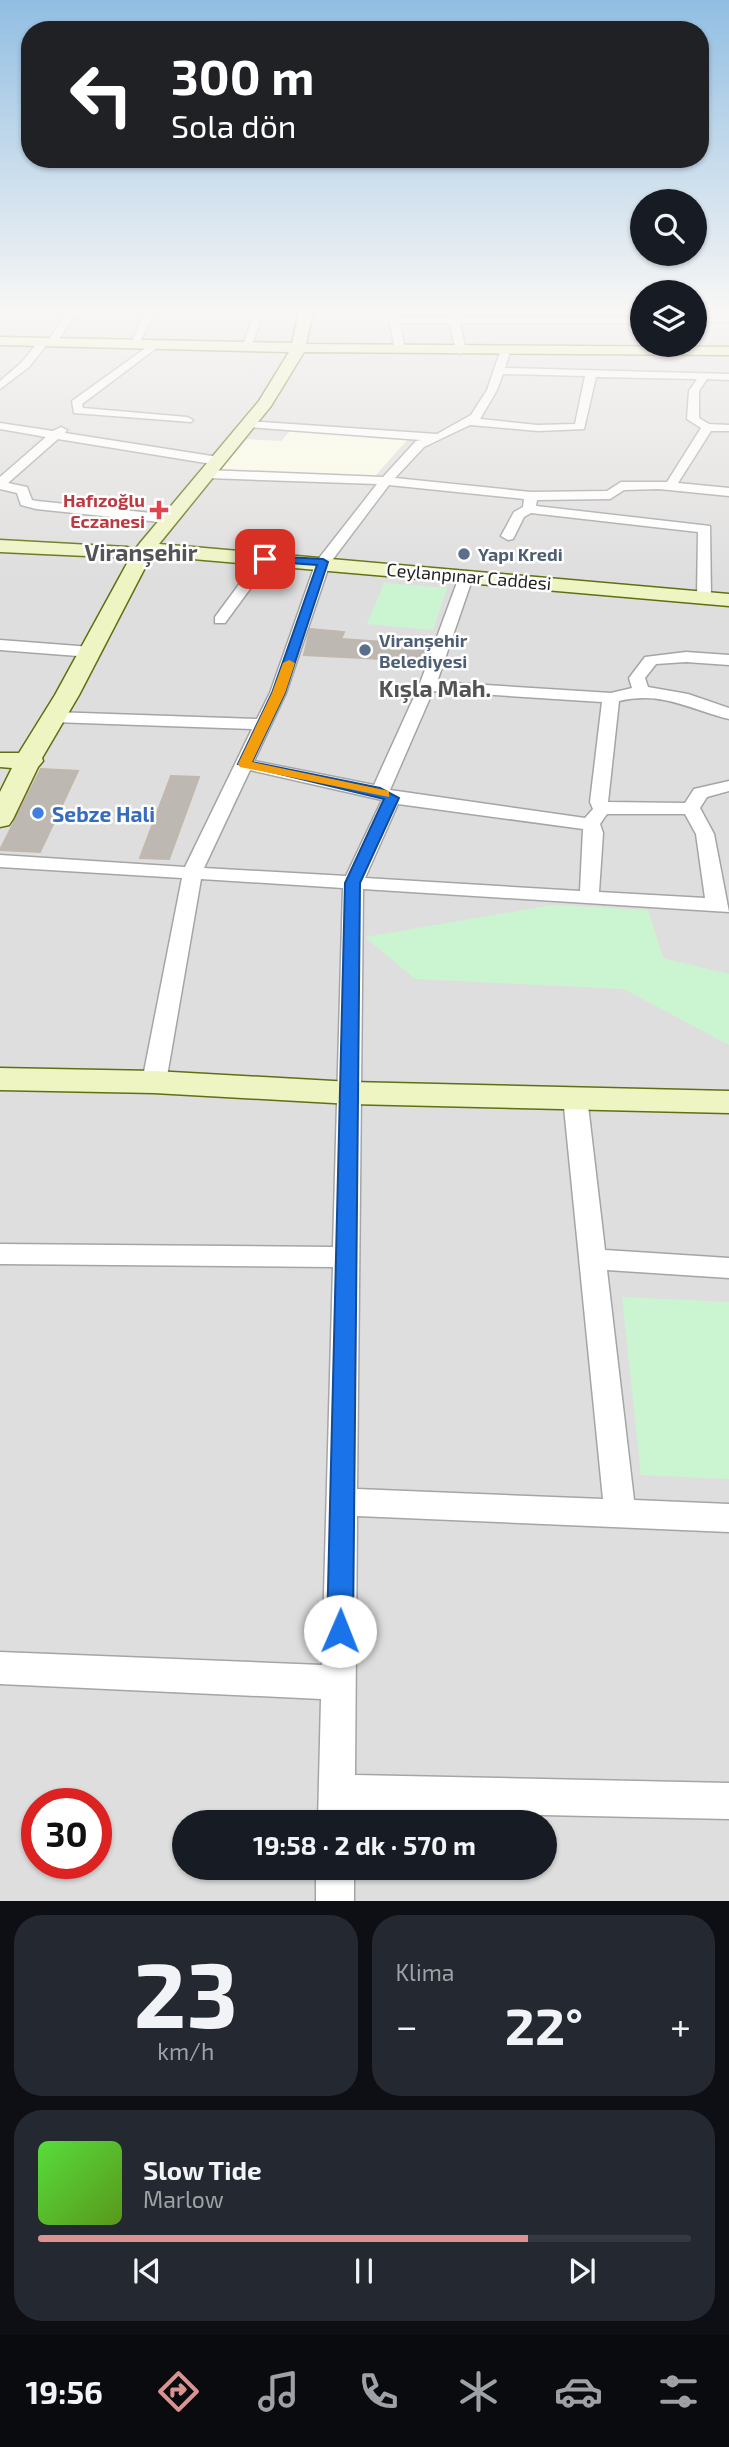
<!DOCTYPE html>
<html lang="tr">
<head>
<meta charset="utf-8">
<style>
	:root { --surface:#171b24; --page:#242831; --text:#f1f3f6; --muted:#9ea1a6; --line:#363941; --accent:#da9390 }
	body { margin:0; font-family:"Exo 2",sans-serif; background:var(--page); color:var(--text); height:100vh; display:flex; flex-direction:column; font-size:26px; white-space:nowrap }
	* { box-sizing:border-box; margin:0 }
	p { font-size:23px; color:var(--muted) }
	.icon { flex:none; width:38px; height:38px; fill:none; stroke:currentColor; stroke-width:2; stroke-linecap:round; stroke-linejoin:round }
	.map { position:relative; height:1901px; overflow:hidden }
	.side { display:flex; flex-direction:column; gap:14px; padding:14px; background:#0d0f14; flex:1 }
	.side>* { flex:none }
	.top-card { position:absolute; left:21px; top:21px; width:688px; height:147px; border-radius:28px; box-shadow:0 2px 5px #0004; background:#202124; color:#fff; overflow:hidden }
	.controls { position:absolute; left:630px; top:189px; display:grid; gap:14px }
	.controls a { display:grid; place-items:center; width:77px; height:77px; border-radius:50%; background:var(--surface); box-shadow:0 2px 5px #0004; font-size:35px }
	.speed { position:absolute; left:21px; top:1788px; display:flex; gap:14px; font-size:35px; font-weight:700; text-align:center }
	.speed>* { display:grid; place-content:center; width:91px; height:91px; border-radius:50%; background:var(--surface); box-shadow:0 2px 5px #0004; line-height:1 }
	.speed .limit { border:10px solid #d22; background:#fff; color:#111 }
	.pin { position:absolute; display:grid; place-items:center; width:60px; height:60px; color:#fff; margin:-30px; border-radius:14px; box-shadow:0 4px 10px #0006 }
	.me { position:absolute; width:77px; margin:-38px; rotate:1deg; stroke-linejoin:round; filter:drop-shadow(0 0 5px #0008) }
	.turn { display:flex; align-items:center; gap:24px; height:147px; padding:0 35px; font-size:32px }
	.turn .icon { width:91px; height:91px; stroke-width:2.5 }
	.turn b { display:block; font-size:49px; line-height:60px }
	.big { font-size:52px; font-weight:700; line-height:1.1 }
	.side .card { flex:1; display:flex; flex-direction:column; justify-content:center; gap:10px; min-width:0; padding:0 24px; border-radius:28px; background:var(--page) }
	.side .dial { align-items:center; gap:0 }
	.dial b { font-size:91px; line-height:1 }
	.song { display:flex; align-items:center; gap:21px }
	.cover { width:84px; height:84px; border-radius:10px; background:linear-gradient(135deg,hsl(110 70% 55%),hsl(90 70% 35%)) }
	.played { height:7px; border-radius:4px; background:linear-gradient(90deg,var(--accent) 75%,var(--line) 75%) }
	.keys { display:flex; justify-content:space-around; direction:ltr }
	.heat { display:flex; justify-content:space-between; align-items:center; font-size:38px; direction:ltr }
	.side .tiles { flex:1; display:grid; gap:14px; grid-template-columns:1fr 1fr }
	.card:last-child { grid-column:span 2 }
	.trip { position:absolute; left:172px; top:1810px; width:385px; height:70px; border-radius:35px; background:var(--surface); box-shadow:0 2px 5px #0004; font-weight:700; line-height:70px; text-align:center }
	.menu { display:flex; height:112px; justify-content:space-around; align-items:center; background:#090b0e; color:var(--muted) }
	.menu .icon { width:49px; height:49px }
	.menu .selected { color:var(--accent) }
	.menu b { font-size:32px; color:var(--text) }
	.map>svg:first-child { display:block }
	.residential { fill:#dfdede; fill-rule:evenodd }
	.education { fill:#fbfce6 }
	.park { fill:#cbf5d1 }
	.building { fill:#beb8b2; stroke:#c1b7ac; stroke-width:2 }
	.lines { fill:none; stroke-linecap:round; stroke-linejoin:round }
	.street-casing { stroke:#a5a5a5; stroke-width:3 }
	.secondary-casing { stroke:#607010; stroke-width:3 }
	.street { fill:#fff; fill-rule:evenodd }
	.secondary { fill:#eff4c3; fill-rule:evenodd }
	.route { fill:#1a73e8; stroke:#114b97; stroke-width:2 }
	.slow { fill:#f59e0b }
	.health-dot { fill:#e0444e; stroke:#fff; stroke-width:2.5 }
	.service-dot { fill:#5c6f8a; stroke:#fff; stroke-width:2.5 }
	.shop-dot { fill:#3f7fe0; stroke:#fff; stroke-width:2.5 }
	.labels { text-anchor:middle; dominant-baseline:central; stroke-width:5; stroke-linejoin:round; paint-order:stroke }
	.far-health-label { font-size:18px; font-weight:bold; fill:#be3a42; stroke:#fff; text-anchor:end }
	.far-service-label { font-size:18px; font-weight:bold; fill:#4e5e75; stroke:#fff; text-anchor:start }
	.far-street-label { font-size:18px; fill:#212121; stroke:#fff }
	.shop-label { font-size:21px; font-weight:bold; fill:#366cbe; stroke:#fff; text-anchor:start }
	.far-district-label { font-size:23px; font-weight:bold; fill:#545454; stroke:#fff }
</style>
</head>
<body>
<div class="map">
<svg width="729" height="1901" viewBox="0 0 729 1901">
	<rect width="100%" height="100%" fill="#f1eee9"/>
	<!-- residential -->
	<path class="residential" d="M0,312H642V345H695V312H729V1901H0ZM37,1804H96V1864H37ZM184,1822H544V1867H184Z"/>
	<!-- education -->
	<path class="education" d="M292,429L410,437L375,476L220,471L247,439L281,441Z"/>
	<!-- park -->
	<g class="park">
		<path d="M384,583L447,588L433,630L367,624Z"/>
		<path d="M553,905L648,910L663,958L729,974V1045L624,989L415,979L365,937Z"/>
		<path d="M622,1297L729,1302V1479L641,1475Z"/>
	</g>
	<!-- building -->
	<g class="building">
		<path d="M310,629L344,632L341,639L428,645L421,661L304,655Z"/>
		<path d="M41,769L78,771L40,852L0,850Z"/>
		<path d="M171,776L199,777L169,859L140,858Z"/>
	</g>
	<g class="lines">
		<defs>
			<g id="street">
				<path d="M67,312H77L56,344L48,343L29,367L0,389V381L21,363L40,340L48,341Z"/>
				<path d="M145,312H155L138,346H130Z"/>
				<path d="M254,312H264L251,347L242,349Z"/>
				<path d="M388,312H398L399,317H449L448,312H458L459,317H642V323H460L466,351L461,354L456,351L450,323H400L405,350L400,353L395,350Z"/>
				<rect x="695" y="316" width="34" height="6"/>
				<path d="M154,342L158,347L82,404L83,408L187,417L193,420L191,422L74,413L72,401Z"/>
				<path d="M505,349L510,352L505,368L729,374V380L707,379L699,391V418L709,424L729,425V431H711L678,483L729,488V496L659,489L624,490L610,499L537,500L536,506L710,526L711,597L704,601L697,597L698,532L531,513L524,517L513,539L508,540L501,536L514,512L523,507L524,499L389,485L330,563L286,693L254,761L374,785L419,686L459,577L466,573L473,577L437,682L611,693L632,688L629,678L645,657L686,652L729,655V665L686,662L656,664L645,678L648,687L688,694L729,708V719C688,709 663,691 619,701L608,802L685,803L694,789L729,781V791L707,797L700,808L714,834L729,912L363,889L357,1489L603,1499L563,1097L567,1091H583L587,1097L605,1250L729,1258V1278L607,1270L634,1500L729,1504V1532L357,1516L355,1775L729,1783V1819L354,1811V1822H318L321,1699L0,1684V1652L322,1665L333,1267L0,1264V1244L333,1247L343,888L201,879L166,1082L162,1088H146L142,1082L182,878L0,867V855L185,867L252,729L53,722L45,717L53,712L257,719L270,693L316,562L377,484L207,478L201,474L207,470L383,477L416,441L421,440L248,427L242,424L248,421L437,434L471,415L487,390L500,352ZM503,374L585,376L575,424L538,425L480,419L497,390ZM596,377L697,379L689,391L687,419L701,428L667,482H621L607,491L531,492L395,478L424,447L470,425L538,431L584,429ZM433,691L602,702L590,802L593,809L585,818L390,790ZM250,770L382,800L346,876L204,868ZM398,804L583,829L580,891L365,878ZM607,814H685L696,834L705,898L599,892L603,833L600,824Z"/>
				<path d="M0,423L53,431L61,427L67,430L65,433L218,457L224,461L218,465L58,439L8,483L27,487L32,500L37,501L170,515L177,519L170,523L36,509L21,505L17,493L0,489V477L46,437L0,429Z"/>
				<path d="M265,555L272,559L225,623H215V617L260,556Z"/>
				<path d="M0,640L91,647L99,652L91,657L0,650Z"/>
				<rect x="316" y="1867" width="38" height="34"/>
			</g>
			<g id="secondary">
				<path d="M299,312H313L306,344L729,347V355L304,352L271,406L159,544L729,594V606L158,556L140,551L137,547L140,543L259,401L289,352L0,345V337L292,343Z"/>
				<path d="M0,540L127,547L134,549L135,555L146,556L149,560L79,695L42,758L43,761L38,767L13,819L9,825L0,827V792L12,768L0,767V753H19L55,695L130,558L0,552Z"/>
				<path d="M0,1068L154,1071L351,1082L729,1091V1113L351,1104L154,1093L0,1090Z"/>
			</g>
		</defs>
		<!-- street casing -->
		<use href="#street" class="street-casing"/>
		<!-- secondary casing -->
		<use href="#secondary" class="secondary-casing"/>
		<!-- street -->
		<use href="#street" class="street"/>
		<!-- secondary -->
		<use href="#secondary" class="secondary"/>
	</g>
	<!-- sky -->
	<linearGradient id="sky" x2="0" y2="1"><stop stop-color="#91bee2"/><stop offset="0.54" stop-color="#f9f7f5"/><stop offset="1" stop-color="#f9f7f5" stop-opacity="0"/></linearGradient>
	<rect width="729" height="578" fill="url(#sky)"/>
	<!-- route -->
	<path class="route" d="M265,556L323,559L328,562L285,693L252,762L380,788L399,798L360,883L353,1631L349,1640L340,1643L331,1640L327,1631L345,883L384,799L238,764L272,693L317,565L261,561L259,559Z"/>
	<!-- slow -->
	<path class="slow" d="M289,660L295,663L285,693L252,762L389,791V797L240,767L238,764L272,693L283,663Z"/>
	<!-- markers -->
	<path class="health-dot" d="M155.5 499.5h7v7h7v7h-7v7h-7v-7h-7v-7h7z"/>
	<g class="service-dot">
		<circle cx="464" cy="554" r="7"/>
		<circle cx="365" cy="650" r="7"/>
	</g>
	<circle class="shop-dot" cx="38" cy="813" r="7"/>
	<g class="labels">
		<!-- far-health labels -->
		<g class="far-health-label">
			<text x="145" y="500">Hafızoğlu<tspan x="145" dy="21">Eczanesi</tspan></text>
		</g>
		<!-- far-service labels -->
		<g class="far-service-label">
			<text x="478" y="554">Yapı Kredi</text>
			<text x="379" y="640">Viranşehir<tspan x="379" dy="21">Belediyesi</tspan></text>
		</g>
		<!-- far-street labels -->
		<g class="far-street-label">
			<text transform="translate(469 576) rotate(5)">Ceylanpınar Caddesi</text>
		</g>
		<!-- shop labels -->
		<g class="shop-label">
			<text x="52" y="813">Sebze Hali</text>
		</g>
		<!-- far-district labels -->
		<g class="far-district-label">
			<text x="141" y="552">Viranşehir</text>
			<text x="435" y="688">Kışla Mah.</text>
		</g>
	</g>
</svg>
<div class="controls">
<a><svg class="icon" aria-label="search" viewBox="0 0 24 24"><circle cx="10" cy="10" r="6"/><path d="M15 15l6 6"/></svg></a>
<a><svg class="icon" aria-label="layers" viewBox="0 0 24 24"><path d="M12 4l9 5-9 5-9-5zM3 14l9 5 9-5"/></svg></a>
</div>
<div class="speed"><div class="limit">30</div></div>
<div class="pin" style="left:265px;top:559px;background:#d93025"><svg class="icon" aria-label="arrive" viewBox="0 0 24 24"><path d="M6 21V4h12l-3 4 3 4H6"/></svg></div>
<svg class="me" style="left:340px;top:1631px" viewBox="-20 -20 40 40"><circle r="19" fill="#fff"/><path d="M0-13L10 11 0 6-10 11z" fill="#1a73e8"/></svg>
<div class="trip">19:58 · 2 dk · 570 m</div>
<div class="top-card">
<div class="turn"><svg class="icon" aria-label="left" viewBox="0 0 24 24"><path d="M17 20v-9H6M10 6l-5 5 5 5"/></svg><div><b>300 m</b>Sola dön</div></div>
</div>
</div>
<section class="side">
<div class="tiles">
<div class="card dial"><b>23</b><p>km/h</p></div>
<div class="card"><p>Klima</p>
<div class="heat"><a>−</a><b class="big">22°</b><a>+</a></div>
</div>
<div class="card">
<div class="song"><i class="cover"></i><div><b>Slow Tide</b><p>Marlow</p></div></div>
<div class="played"></div>
<div class="keys"><svg class="icon" aria-label="previous" viewBox="0 0 24 24"><path d="M18 5L8 12l10 7zM5 5v14"/></svg><svg class="icon" aria-label="pause" viewBox="0 0 24 24"><path d="M8 5v14M16 5v14"/></svg><svg class="icon" aria-label="next" viewBox="0 0 24 24"><path d="M6 5l10 7-10 7zM19 5v14"/></svg></div>
</div>
</div>
</section>
<nav class="menu">
<b>19:56</b>
<svg class="icon selected" aria-label="directions" viewBox="0 0 24 24"><path d="M12 3l9 9-9 9-9-9zM9 14v-3h6M13 9l2 2-2 2"/></svg>
<svg class="icon" aria-label="music" viewBox="0 0 24 24"><path d="M9 18V5l10-2v13"/><circle cx="6" cy="18" r="3"/><circle cx="16" cy="16" r="3"/></svg>
<svg class="icon" aria-label="phone" viewBox="0 0 24 24"><path d="M5 4h4l2 5-3 2q2 4 5 5l2-3 5 2v4C11 20 4 13 5 4z"/></svg>
<svg class="icon" aria-label="climate" viewBox="0 0 24 24"><path d="M12 3v18M4 7l16 10M4 17L20 7"/></svg>
<svg class="icon" aria-label="car" viewBox="0 0 24 24"><path d="M5 17H2v-5l4-1 3-4h7l3 4 3 1v5h-3M9 17h6M6 11h13"/><circle cx="7" cy="17" r="2"/><circle cx="17" cy="17" r="2"/></svg>
<svg class="icon" aria-label="filters" viewBox="0 0 24 24"><path d="M4 7h16M4 17h16"/><circle cx="9" cy="7" r="2"/><circle cx="15" cy="17" r="2"/></svg>
</nav>
</body>
</html>
